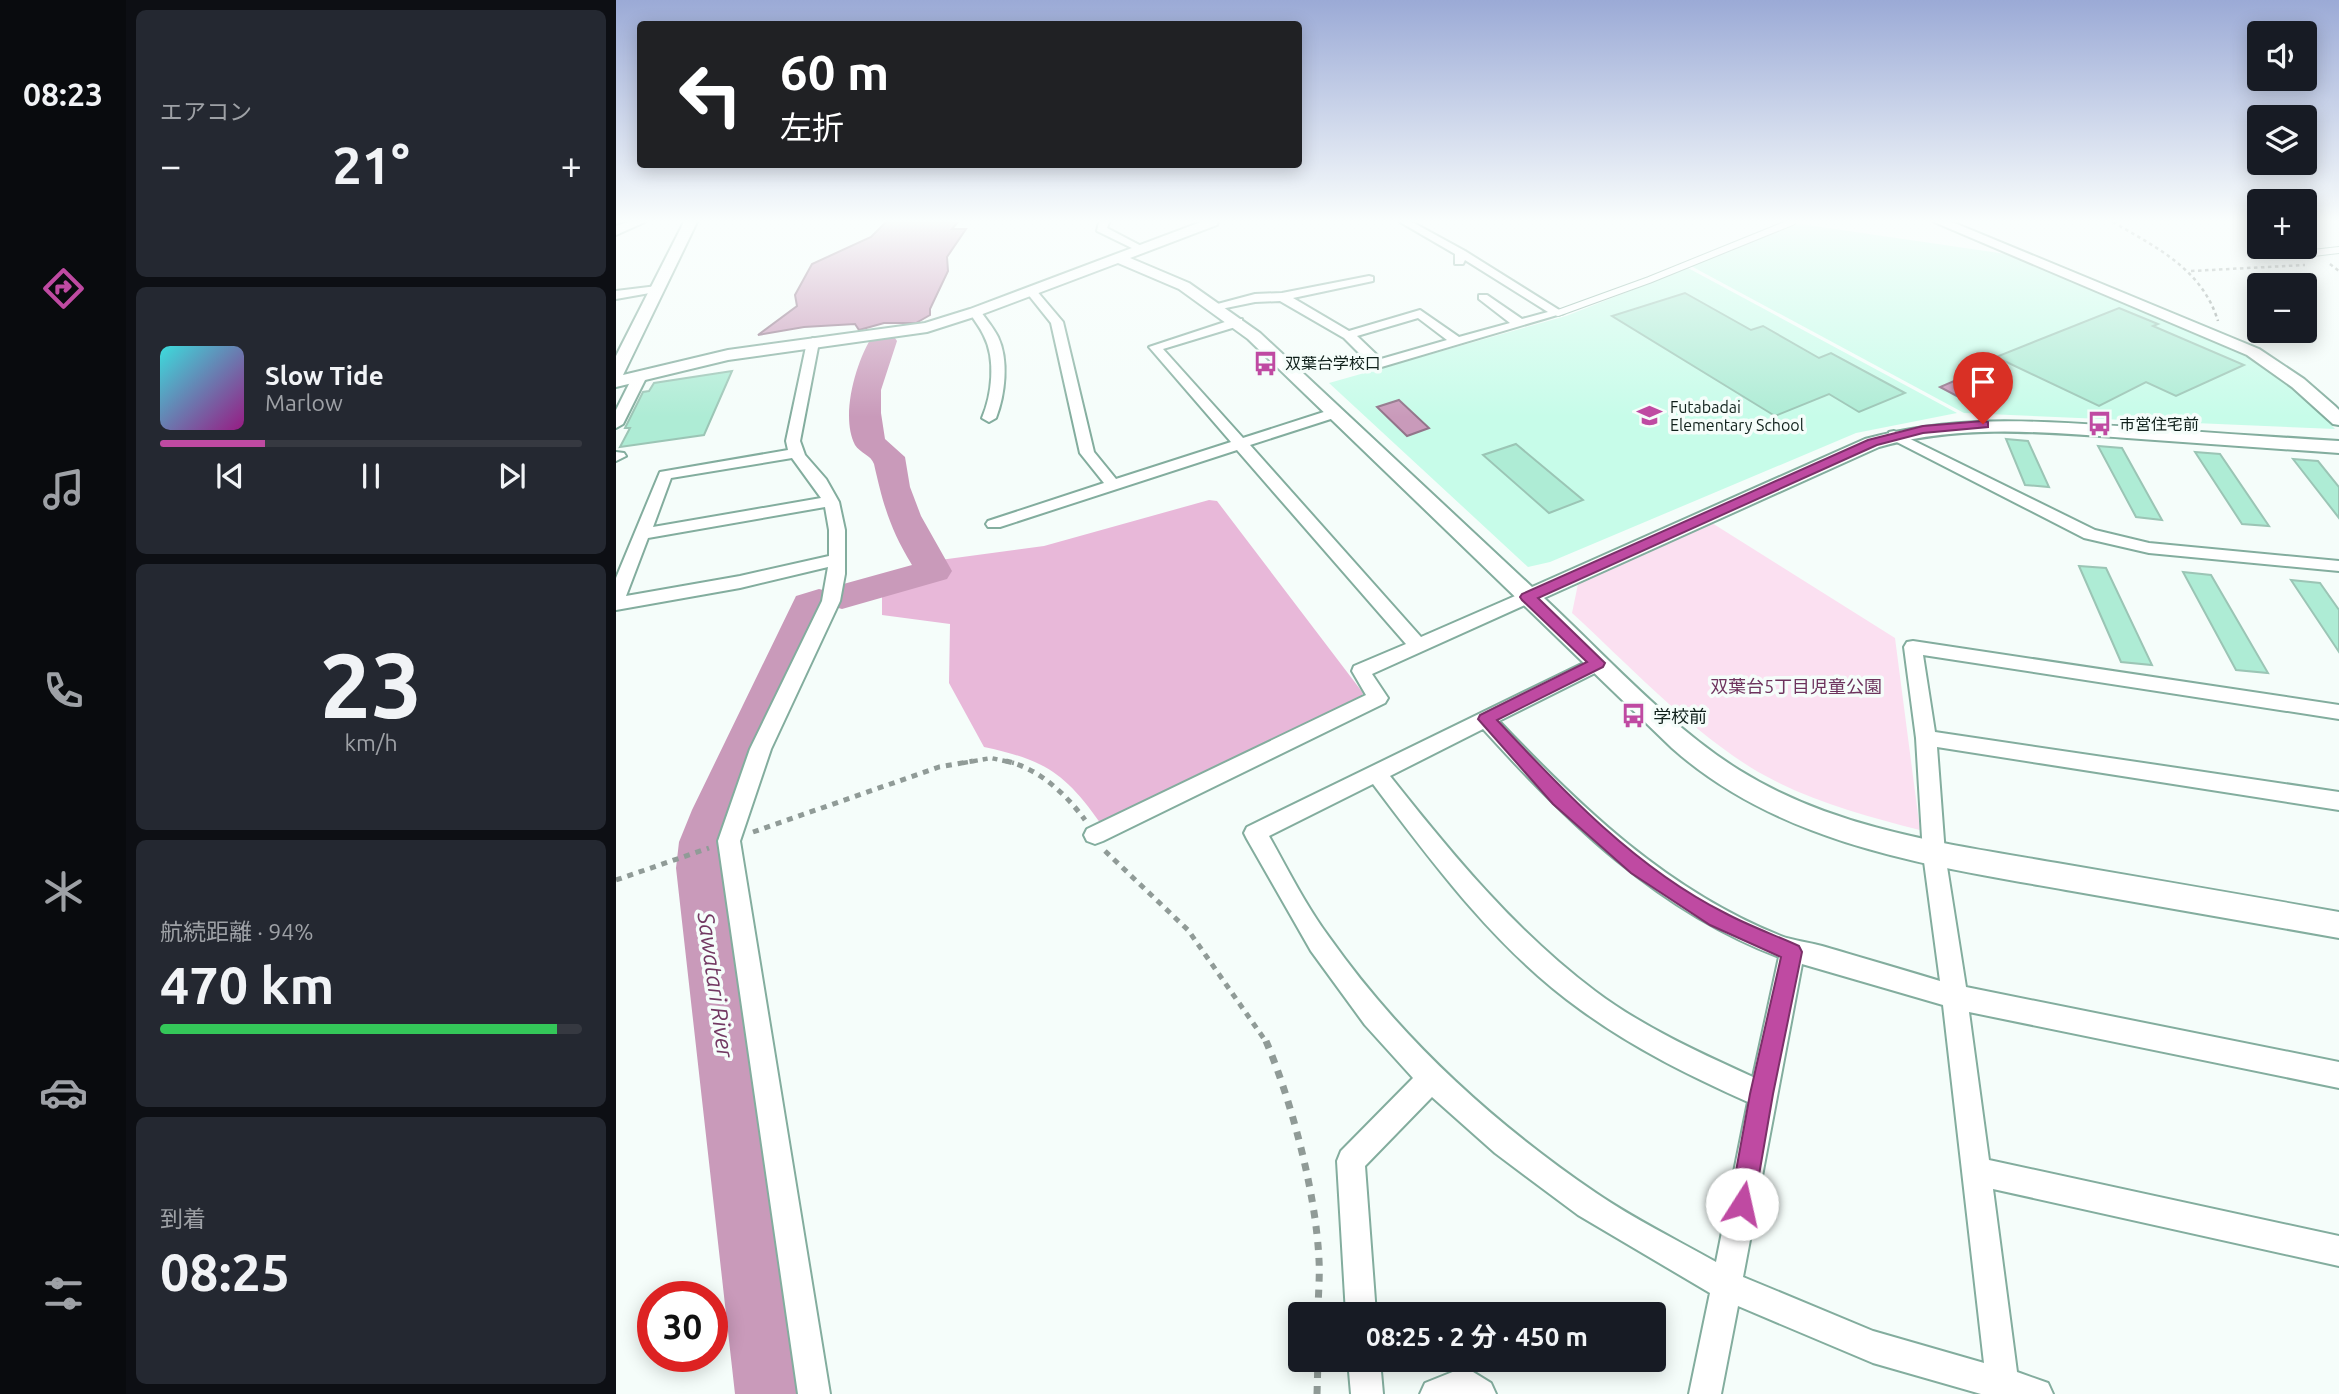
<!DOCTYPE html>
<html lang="ja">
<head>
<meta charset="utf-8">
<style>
	:root { --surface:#171b24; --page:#242831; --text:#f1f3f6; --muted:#9ea1a6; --line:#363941; --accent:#bf4aa2 }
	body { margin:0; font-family:Ubuntu,"Noto Sans JP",sans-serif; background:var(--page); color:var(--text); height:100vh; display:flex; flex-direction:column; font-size:26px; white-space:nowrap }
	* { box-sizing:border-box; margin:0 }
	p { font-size:23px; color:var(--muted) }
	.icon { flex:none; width:38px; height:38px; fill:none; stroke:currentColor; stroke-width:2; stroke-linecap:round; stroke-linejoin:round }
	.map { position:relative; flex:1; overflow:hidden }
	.sheet { display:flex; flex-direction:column; gap:10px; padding:10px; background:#0d0f14; width:490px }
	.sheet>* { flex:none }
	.hud { position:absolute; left:21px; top:21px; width:665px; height:147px; border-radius:7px; box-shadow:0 4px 18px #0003; background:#202124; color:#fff; overflow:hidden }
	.buttons { position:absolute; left:1631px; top:21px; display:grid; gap:14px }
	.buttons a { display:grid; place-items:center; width:70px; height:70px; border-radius:7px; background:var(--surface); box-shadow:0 4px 18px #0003; font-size:35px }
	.speed { position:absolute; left:21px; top:1281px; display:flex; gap:14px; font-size:35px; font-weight:700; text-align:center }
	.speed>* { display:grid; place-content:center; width:91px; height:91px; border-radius:50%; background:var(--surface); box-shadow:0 4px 18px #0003; line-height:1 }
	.speed .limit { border:10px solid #d22; background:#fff; color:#111 }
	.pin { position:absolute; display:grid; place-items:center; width:60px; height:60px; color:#fff; margin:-72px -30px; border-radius:50% 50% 50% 0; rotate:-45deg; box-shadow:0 0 7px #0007 }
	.pin .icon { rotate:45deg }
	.me { position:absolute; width:77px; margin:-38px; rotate:10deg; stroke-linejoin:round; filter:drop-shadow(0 0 5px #0008) }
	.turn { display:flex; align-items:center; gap:24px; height:147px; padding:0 28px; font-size:32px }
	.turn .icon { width:91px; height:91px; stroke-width:2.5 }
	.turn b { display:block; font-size:49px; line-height:60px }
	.big { font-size:52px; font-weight:700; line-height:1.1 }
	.sheet .card { flex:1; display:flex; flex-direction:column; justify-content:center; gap:10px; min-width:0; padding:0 24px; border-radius:10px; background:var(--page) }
	.sheet .dial { align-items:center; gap:0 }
	.dial b { font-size:91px; line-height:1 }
	.song { display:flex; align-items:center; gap:21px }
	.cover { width:84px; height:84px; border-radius:10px; background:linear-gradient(135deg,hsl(180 70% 55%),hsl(310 70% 35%)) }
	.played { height:7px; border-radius:4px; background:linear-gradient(90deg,var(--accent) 25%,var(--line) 25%) }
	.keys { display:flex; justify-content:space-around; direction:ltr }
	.heat { display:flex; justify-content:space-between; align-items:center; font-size:38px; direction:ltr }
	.charge { height:10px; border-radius:5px; background:linear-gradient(90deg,#34c759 94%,var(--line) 0) }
	.trip { position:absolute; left:672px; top:1302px; width:378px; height:70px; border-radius:7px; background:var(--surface); box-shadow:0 4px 18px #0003; font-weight:700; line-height:70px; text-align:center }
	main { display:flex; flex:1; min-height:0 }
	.tab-bar { display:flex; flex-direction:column; width:126px; justify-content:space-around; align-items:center; background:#090b0e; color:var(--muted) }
	.tab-bar .icon { width:49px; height:49px }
	.tab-bar .active { color:var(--accent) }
	.tab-bar b { font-size:32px; color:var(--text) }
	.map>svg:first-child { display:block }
	.built { fill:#c7fce9 }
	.green { fill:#fbe0f1 }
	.forest { fill:#e8b8d9 }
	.water { fill:#c99aba; stroke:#92758a; stroke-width:2 }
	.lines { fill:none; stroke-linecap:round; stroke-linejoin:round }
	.river { fill:#c99aba; fill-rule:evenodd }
	.building { fill:#aeecd5; stroke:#9bc5b5; stroke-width:2 }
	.service-casing { stroke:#83ad9e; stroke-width:8 }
	.minor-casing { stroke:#83ad9e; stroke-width:4 }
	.tertiary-casing { stroke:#83ad9e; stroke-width:4 }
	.path-far3 { stroke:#909b97; stroke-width:2.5; stroke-dasharray:3.5 3.5; stroke-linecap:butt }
	.path-far2 { stroke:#909b97; stroke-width:4.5; stroke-dasharray:5 5; stroke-linecap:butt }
	.path-far1 { stroke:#909b97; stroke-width:5; stroke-dasharray:6 6; stroke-linecap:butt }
	.path { stroke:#909b97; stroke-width:7; stroke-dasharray:8 8; stroke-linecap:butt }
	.service { stroke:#fff; stroke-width:6 }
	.minor { fill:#fff; fill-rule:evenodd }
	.tertiary { fill:#fff; fill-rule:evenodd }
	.route { fill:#bf4aa2; stroke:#7c3069; stroke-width:2 }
	.labels { text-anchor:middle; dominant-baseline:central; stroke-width:7; stroke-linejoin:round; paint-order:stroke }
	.far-poi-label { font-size:16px; fill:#10201b; stroke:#f5fdfa; text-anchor:start }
	.park-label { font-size:18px; fill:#6d335d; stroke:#f5fdfa }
	.poi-label { font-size:18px; fill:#10201b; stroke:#f5fdfa; text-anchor:start }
	.near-water-label { font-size:23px; font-style:italic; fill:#723862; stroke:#f5fdfa }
</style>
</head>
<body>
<main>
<nav class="tab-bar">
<b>08:23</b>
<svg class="icon active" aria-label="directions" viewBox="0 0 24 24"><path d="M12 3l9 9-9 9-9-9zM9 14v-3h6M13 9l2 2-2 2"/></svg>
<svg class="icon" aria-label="music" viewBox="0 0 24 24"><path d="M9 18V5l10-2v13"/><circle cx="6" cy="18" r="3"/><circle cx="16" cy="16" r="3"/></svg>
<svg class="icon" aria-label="phone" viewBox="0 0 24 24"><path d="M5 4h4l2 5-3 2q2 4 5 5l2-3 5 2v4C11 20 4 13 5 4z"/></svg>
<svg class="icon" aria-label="climate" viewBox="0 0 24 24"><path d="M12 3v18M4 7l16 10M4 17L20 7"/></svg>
<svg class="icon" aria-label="car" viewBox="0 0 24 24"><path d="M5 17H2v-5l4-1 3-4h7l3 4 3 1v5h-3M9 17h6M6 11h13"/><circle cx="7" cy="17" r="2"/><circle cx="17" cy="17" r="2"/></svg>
<svg class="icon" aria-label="filters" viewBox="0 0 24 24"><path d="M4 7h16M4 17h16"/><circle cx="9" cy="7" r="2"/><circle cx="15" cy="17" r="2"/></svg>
</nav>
<section class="sheet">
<div class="card"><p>エアコン</p>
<div class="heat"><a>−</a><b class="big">21°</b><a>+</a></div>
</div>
<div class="card">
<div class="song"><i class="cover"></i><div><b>Slow Tide</b><p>Marlow</p></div></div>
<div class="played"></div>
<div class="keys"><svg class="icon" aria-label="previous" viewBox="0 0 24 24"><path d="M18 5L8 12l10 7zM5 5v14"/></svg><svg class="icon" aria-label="pause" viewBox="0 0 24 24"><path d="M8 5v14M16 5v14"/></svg><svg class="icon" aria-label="next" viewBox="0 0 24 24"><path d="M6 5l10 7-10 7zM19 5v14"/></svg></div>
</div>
<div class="card dial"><b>23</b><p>km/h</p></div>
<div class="card"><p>航続距離 · 94%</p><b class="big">470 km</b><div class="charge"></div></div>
<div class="card"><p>到着</p><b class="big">08:25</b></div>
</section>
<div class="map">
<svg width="1723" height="1394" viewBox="0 0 1723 1394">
	<rect width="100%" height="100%" fill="#f5fdfa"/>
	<!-- built -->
	<g class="built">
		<path d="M1178,223L1390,254L1628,354L1660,373L1689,397L1719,429L1348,413L1075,266Z"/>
		<path d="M1072,268L1341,413L1240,433L934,562L912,567L713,383L950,316Z"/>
	</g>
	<!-- green -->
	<path class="green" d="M1096,523L1279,638L1304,830C1246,815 1186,799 1134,767C1068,725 1013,665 956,613L962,584Z"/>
	<!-- forest -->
	<path class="forest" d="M593,500L601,501L747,693L745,699L485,824C449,773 429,760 368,747L333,683L334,624L266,615V590L328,576L324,560L428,546Z"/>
	<!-- water -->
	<g class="water">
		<path d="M270,222H342L336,229H350L331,257L332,271L314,309V315L300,323H268L243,330L239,324L188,327L142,335L181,306L179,295L196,264L255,237Z"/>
		<path d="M1361,371L1387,384L1350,401L1324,387Z"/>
		<path d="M783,400L813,428L791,436L761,407Z"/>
	</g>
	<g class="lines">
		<!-- river -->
		<path class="river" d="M267,333L277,335L281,341L265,390V413L269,439L289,457L294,487L305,516L336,571L331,579L226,609L219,607L209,613L122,810L111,842L110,868L189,1394H119L60,868L63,842L76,810L180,596L203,589L211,591L213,588L296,565C274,529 267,504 258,464C255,455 244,453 239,445C224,416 240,361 257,335Z"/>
	</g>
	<!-- building -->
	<g class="building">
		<path d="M1069,293L1135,330L1147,326L1203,358L1215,353L1289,393L1243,412L1213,394L1159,416L996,316Z"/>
		<path d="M1503,308L1542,324L1537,326L1628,365L1560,396L1530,382L1483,406L1380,357Z"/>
		<path d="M116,371L88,435L4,447L14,428H9L27,392L33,391L38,383Z"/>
		<path d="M1390,439L1412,441L1433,487L1409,485Z"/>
		<path d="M900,444L967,500L933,513L867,455Z"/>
		<path d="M1482,446L1506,448L1546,520L1520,517Z"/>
		<path d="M1579,452L1604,454L1653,526L1626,524Z"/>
		<path d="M1677,459L1702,461L1723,487V518Z"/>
		<path d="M1463,566L1490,568L1536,665L1505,662Z"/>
		<path d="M1567,572L1595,575L1652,673L1620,670Z"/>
		<path d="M1675,580L1704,583L1723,610V652Z"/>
	</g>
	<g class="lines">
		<defs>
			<g id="service">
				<path d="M1689,222L1692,224"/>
				<path d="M1697,253L1723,250"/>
				<path d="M942,313L1033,280L1176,222"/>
			</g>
			<g id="minor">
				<path d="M483,222H493L491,228L531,249L522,251L481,231Z"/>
				<path d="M784,222H796L849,251L948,313L762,368L757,367L728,338L664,301L639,302L600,310L594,306L639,294L666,293L753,276L757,277V281L677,298L733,331L804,310L843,337L894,323L863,299V295H871L906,319L932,312L849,260L847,264H839V254ZM802,318L831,340L765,359L741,336Z"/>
				<path d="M41,286L47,289L45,291L0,299V291Z"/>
				<path d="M411,289H419L447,322L478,452L500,479L615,442L533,347L618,319H626V325L547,349L627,438L714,410H724V416L634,445L805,637L906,593L912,591L921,597L918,601L756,674L772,698L769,703L487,841L479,844L471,841L468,835L471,829L750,695L736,671L738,666L790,644L621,450L384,527H372L370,524L372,521L488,483L464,453L435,323L411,293Z"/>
				<path d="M359,308L363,309C369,318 377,327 382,337C393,360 389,395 380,418L373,422L366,418C376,395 380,359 368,336C364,327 358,320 353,312Z"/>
				<path d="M197,338L203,342L184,441L189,455L210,479L223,502L229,530V574L224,601L155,749L124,841L214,1394H182L102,841L134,749L206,601L212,567L124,588L0,610V578L44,472L172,450L170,441L191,342ZM176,458L205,498L37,527L55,478ZM209,507L213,530V556L124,576L10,596L32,538Z"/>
				<path d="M24,372L31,376L7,424L0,428V410L17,376Z"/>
				<path d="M1278,431L1479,530L1533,543L1723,561V571L1533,553L1468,538L1273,438V432Z"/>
				<path d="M0,452L8,453L10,456L0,461Z"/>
				<path d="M1297,641L1723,705V719L1307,655L1319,732L1723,792V810L1321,747L1329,854L1350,987L1723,1062V1088L1353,1012L1373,1160L1723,1236V1266L1377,1189L1401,1372L1432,1383L1437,1394H1365L1257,1363L1122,1306L1105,1394H1073L1094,1293L962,1215L879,1153L816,1097L749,1166L760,1314H730L721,1161L725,1151L797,1078L749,1025L695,951L631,839L628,833L631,827L982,656L989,658L991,663L989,668L883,721C965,808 1052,891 1165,936C1178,941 1193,942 1206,946C1246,958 1285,969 1324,981L1307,854L1300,738L1288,647L1291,642ZM867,729C952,823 1042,911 1163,957L1137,1077C1082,1052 1027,1027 979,991C899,931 835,853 774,776ZM757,784C818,865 881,950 965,1010C1017,1048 1074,1076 1132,1102L1100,1262C1061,1240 1018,1219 980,1193C876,1122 786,1040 713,937C690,906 672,870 653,836ZM1186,964L1327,1005L1368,1363L1257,1331L1127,1277Z"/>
				<path d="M732,1360H764L767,1394H735Z"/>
				<path d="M849,1367L875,1383L880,1394H804L809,1383Z"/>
			</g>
			<g id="tertiary">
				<path d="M11,222H29L0,235V226Z"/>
				<path d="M68,222H81L7,375L112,350L309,323L354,309L585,222H602L601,225L514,258L573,283L644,333L916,587L1249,439C1343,414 1420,421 1515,427C1584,432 1654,437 1723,441V453C1652,448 1581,443 1511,438C1427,432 1345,424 1263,447L928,598C988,654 1054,727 1123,770C1219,830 1332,844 1441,863C1535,879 1629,895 1723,912V938C1634,922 1545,907 1456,891C1317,866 1166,846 1056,748L632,339L563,289L502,263L364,315L311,332L112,360L0,387V356Z"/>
				<path d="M1318,222H1336L1643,349L1688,379L1719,406L1723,410V425L1717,424L1676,387L1631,355Z"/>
			</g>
		</defs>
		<!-- service casing -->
		<use href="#service" class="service-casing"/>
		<!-- minor casing -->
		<use href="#minor" class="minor-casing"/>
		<!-- tertiary casing -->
		<use href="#tertiary" class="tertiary-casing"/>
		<!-- path-far3 -->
		<g class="path-far3">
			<path d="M1497,222C1541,248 1586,269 1602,321"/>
			<path d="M1714,264L1723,271"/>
			<path d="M1575,271L1689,265"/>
		</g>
		<!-- path-far2 -->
		<path class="path-far2" d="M347,763L375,758L398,763"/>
		<!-- path-far1 -->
		<g class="path-far1">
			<path d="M390,761C422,768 450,794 469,820"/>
			<path d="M137,832L323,767L357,761"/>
			<path d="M489,851L572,930L651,1043"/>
			<path d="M0,880L93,848"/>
		</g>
		<!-- path -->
		<g class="path">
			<path d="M650,1041C676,1102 700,1194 703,1260C704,1278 702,1296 702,1314"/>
			<path d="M701,1394L702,1360"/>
		</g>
		<!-- service -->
		<use href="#service" class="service"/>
		<!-- minor -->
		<use href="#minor" class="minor"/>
		<!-- tertiary -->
		<use href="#tertiary" class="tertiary"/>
	</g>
	<!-- sky -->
	<linearGradient id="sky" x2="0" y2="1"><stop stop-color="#9baad6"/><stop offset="0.53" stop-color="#fafefd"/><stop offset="1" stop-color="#fafefd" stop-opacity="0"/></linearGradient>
	<rect width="1723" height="417" fill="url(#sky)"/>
	<!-- route -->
	<path class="route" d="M1367,421L1372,422V427L1307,433L1261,445L922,598L989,663L987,667L881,720C948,792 1021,869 1109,913C1133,926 1159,935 1183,946L1186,952L1157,1094L1138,1204L1135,1212L1126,1216L1118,1212L1114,1204L1134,1094L1165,957L1094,925L1015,873L937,804L862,719L864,715L971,662L906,600L904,597L906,594L1252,440L1307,426Z"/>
	<!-- icons -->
	<defs>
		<symbol id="bus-bare" viewBox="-9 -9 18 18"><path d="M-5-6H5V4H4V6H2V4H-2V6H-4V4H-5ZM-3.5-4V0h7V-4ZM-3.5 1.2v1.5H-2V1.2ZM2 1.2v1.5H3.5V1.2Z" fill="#bf4aa2" stroke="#f5fdfa" stroke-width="2.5" paint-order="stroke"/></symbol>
		<symbol id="school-bare" viewBox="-9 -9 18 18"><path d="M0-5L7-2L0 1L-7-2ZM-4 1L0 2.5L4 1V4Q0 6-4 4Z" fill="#bf4aa2" stroke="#f5fdfa" stroke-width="2.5" paint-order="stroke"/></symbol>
	</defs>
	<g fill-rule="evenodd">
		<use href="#bus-bare" x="632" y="346" width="35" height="35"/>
		<use href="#school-bare" x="1016" y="398" width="35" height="35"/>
		<use href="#bus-bare" x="1466" y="406" width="35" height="35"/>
		<use href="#bus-bare" x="1000" y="698" width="35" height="35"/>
	</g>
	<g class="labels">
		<!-- far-poi labels -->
		<g class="far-poi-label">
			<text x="669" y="363">双葉台学校口</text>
			<text x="1054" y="407">Futabadai<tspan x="1054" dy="18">Elementary School</tspan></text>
			<text x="1503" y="424">市営住宅前</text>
		</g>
		<!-- park labels -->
		<g class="park-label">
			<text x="1180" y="686">双葉台5丁目児童公園</text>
		</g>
		<!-- poi labels -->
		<g class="poi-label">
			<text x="1037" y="716">学校前</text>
		</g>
		<!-- near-water labels -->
		<g class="near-water-label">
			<text transform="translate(100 985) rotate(82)">Sawatari River</text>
		</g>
	</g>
</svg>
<div class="buttons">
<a><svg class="icon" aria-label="sound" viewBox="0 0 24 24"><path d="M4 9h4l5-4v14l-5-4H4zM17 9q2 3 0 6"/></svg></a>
<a><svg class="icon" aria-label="layers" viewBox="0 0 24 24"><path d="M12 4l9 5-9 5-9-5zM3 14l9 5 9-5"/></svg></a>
<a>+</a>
<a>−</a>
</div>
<div class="speed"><div class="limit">30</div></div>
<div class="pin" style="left:1367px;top:424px;background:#d93025"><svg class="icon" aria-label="arrive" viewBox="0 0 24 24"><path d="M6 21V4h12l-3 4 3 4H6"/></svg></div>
<svg class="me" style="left:1126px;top:1204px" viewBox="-20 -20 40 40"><circle r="19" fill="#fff"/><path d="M0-13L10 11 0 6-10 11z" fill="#bf4aa2"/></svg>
<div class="trip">08:25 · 2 分 · 450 m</div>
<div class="hud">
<div class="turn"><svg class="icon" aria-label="left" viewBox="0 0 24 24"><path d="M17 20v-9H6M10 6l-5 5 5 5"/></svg><div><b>60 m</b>左折</div></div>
</div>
</div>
</main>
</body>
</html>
